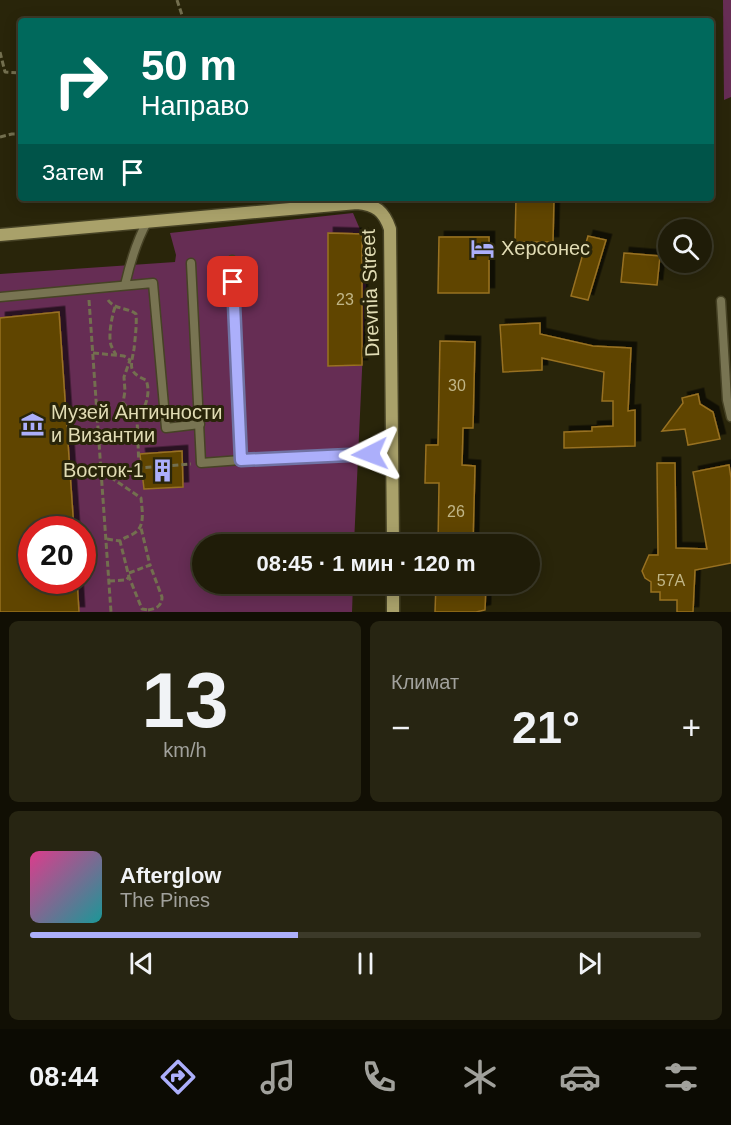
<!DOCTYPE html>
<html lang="ru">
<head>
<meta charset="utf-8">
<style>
	:root { --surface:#1f1c08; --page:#272512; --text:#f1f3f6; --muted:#a1a19c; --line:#3c3a29; --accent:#acaffb }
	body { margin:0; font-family:Helvetica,sans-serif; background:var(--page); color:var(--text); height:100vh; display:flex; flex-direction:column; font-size:22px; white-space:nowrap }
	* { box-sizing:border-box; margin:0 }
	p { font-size:20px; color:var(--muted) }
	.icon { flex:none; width:33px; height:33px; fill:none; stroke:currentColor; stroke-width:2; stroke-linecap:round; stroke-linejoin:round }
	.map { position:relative; height:612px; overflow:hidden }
	.sheet { display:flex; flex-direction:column; gap:9px; padding:9px; background:#110f04; flex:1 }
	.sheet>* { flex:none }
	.hud { position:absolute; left:18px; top:18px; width:696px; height:183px; border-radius:6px; box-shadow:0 3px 15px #0003,0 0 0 2px var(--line); background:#00695c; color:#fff; overflow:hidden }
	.controls { position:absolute; left:658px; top:219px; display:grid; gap:12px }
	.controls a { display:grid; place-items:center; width:54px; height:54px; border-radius:50%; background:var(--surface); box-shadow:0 3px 15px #0003,0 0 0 2px var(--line); font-size:30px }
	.speed { position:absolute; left:18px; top:516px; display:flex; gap:12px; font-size:30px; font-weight:700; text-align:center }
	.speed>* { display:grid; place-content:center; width:78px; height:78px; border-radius:50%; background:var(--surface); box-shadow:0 3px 15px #0003,0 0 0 2px var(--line); line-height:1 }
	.speed .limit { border:9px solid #d22; background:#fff; color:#111 }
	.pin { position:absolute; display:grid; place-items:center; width:51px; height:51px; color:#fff; margin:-26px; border-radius:12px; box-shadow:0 3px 9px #0006 }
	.me { position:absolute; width:66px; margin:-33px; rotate:267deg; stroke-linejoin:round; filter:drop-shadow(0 0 4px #0008) }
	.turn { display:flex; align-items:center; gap:21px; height:126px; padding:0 24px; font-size:27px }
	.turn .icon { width:78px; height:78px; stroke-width:2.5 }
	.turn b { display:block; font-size:42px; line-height:51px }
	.then { display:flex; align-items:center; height:57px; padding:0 24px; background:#0003; gap:12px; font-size:22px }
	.big { font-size:45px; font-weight:700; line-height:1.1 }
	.sheet .widget { flex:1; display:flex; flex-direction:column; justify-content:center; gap:9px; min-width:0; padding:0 21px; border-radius:9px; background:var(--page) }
	.sheet .dial { align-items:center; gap:0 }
	.dial b { font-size:78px; line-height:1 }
	.song { display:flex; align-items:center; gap:18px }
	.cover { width:72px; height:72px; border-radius:9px; background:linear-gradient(135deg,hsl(330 70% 55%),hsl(180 70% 35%)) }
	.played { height:6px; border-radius:3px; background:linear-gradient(90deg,var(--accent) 40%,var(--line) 40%) }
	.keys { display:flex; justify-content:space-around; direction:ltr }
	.heat { display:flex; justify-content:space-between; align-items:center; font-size:33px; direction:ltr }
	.sheet .tiles { flex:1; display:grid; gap:9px; grid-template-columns:1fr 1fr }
	.widget:last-child { grid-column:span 2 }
	.trip { position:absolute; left:192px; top:534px; width:348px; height:60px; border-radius:30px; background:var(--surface); box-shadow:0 3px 15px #0003,0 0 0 2px var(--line); font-weight:700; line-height:60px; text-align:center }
	.tabs { display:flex; height:96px; justify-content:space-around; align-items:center; background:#0c0b03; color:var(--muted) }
	.tabs .icon { width:42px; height:42px }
	.tabs .active { color:var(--accent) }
	.tabs b { font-size:27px; color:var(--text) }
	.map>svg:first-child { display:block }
	.green { fill:#662d54; fill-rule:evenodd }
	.building { fill:#604400; stroke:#987120; stroke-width:1.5; filter:url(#shadow) }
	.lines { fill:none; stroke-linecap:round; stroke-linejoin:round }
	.service-casing { stroke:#464225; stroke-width:11 }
	.secondary-casing { stroke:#464225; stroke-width:15 }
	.path { stroke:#736f4f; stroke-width:3; stroke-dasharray:6 3; stroke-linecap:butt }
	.service { stroke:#787452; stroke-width:8 }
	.secondary { stroke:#a9a16a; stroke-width:12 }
	.route-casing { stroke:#7072a3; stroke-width:15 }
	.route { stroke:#acaffb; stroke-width:10 }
	.labels { text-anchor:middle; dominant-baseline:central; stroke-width:6; stroke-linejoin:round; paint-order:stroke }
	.number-label { font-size:16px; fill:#c1b687 }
	.poi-label { font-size:20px; fill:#e1dcb4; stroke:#29250a; text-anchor:start }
	.street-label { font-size:20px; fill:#e1dcb4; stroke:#29250a }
</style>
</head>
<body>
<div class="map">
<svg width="731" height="612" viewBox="0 0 731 612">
	<defs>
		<filter id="shadow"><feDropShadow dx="5.5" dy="-5.5" stdDeviation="0" flood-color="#0009"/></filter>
	</defs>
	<rect width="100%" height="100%" fill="#29250a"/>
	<!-- green -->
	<g class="green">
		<path d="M723,0H731V97L724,100Z"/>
		<path d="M353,213L362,234L368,241L354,544H202V584H353L352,612H0V274L175,262L176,255L170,233ZM32,530H82V580H32Z"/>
	</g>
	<!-- building -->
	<g class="building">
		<path d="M516,198H554L553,242H515Z"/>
		<path d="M328,233L362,234V365L328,366Z"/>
		<path d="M588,236L606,240L588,300L571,296Z"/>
		<path d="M439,237H489V293H438Z"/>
		<path d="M624,253L660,256L657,285L621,282Z"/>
		<path d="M59,312L74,530H32V580H77L79,612H0V318Z"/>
		<path d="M540,323V334L593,346L631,348L628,411L635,410V446L564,448V432L592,431V427L613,426V401H602L604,372L542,358V370L503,372L500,325Z"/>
		<path d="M440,341L475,342L473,428H463L462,465L475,466L473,544H438L439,483H425L426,445H438Z"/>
		<path d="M698,394L700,404L713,412L720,439L688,445L685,429L662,431L683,403L682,398Z"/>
		<path d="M182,451L183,487L144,489L140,454Z"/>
		<path d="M657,463H675L676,548L707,549L693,472L729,465L731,478V563L695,570L693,612H677V600H660V592H651V582L645,578L642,571L649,555H658Z"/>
		<path d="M436,584H486L485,610L476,612H435Z"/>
	</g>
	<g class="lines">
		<defs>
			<g id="service">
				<path d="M232,260L241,460L392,453"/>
				<path d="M191,263L201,463L241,460"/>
				<path d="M125,285C130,263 136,242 147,222"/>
				<path d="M0,297L153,283L166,428L200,424"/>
				<path d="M721,301L727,400L731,417"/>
			</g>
			<g id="secondary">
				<path d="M0,235L357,203C376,205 384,211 390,229L393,544"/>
				<path d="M393,584V612"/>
			</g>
		</defs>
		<!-- service casing -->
		<use href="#service" class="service-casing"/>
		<!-- secondary casing -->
		<use href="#secondary" class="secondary-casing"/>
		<!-- path -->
		<g class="path">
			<path d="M177,0L184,21"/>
			<path d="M0,52L5,72L21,73"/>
			<path d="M0,137L12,134H21"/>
			<path d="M89,300L101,471L191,464"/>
			<path d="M108,300C115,310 127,307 136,314C137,323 135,340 134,349C131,366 127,372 146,380C151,392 146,409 137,418L139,468"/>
			<path d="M115,307C112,316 108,335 111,345C112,348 114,351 116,355"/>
			<path d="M93,353L124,356L130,360L124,377L125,391L123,403L135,414L137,418"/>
			<path d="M101,471L111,612"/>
			<path d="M103,472L141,498C142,511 146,527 133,534C128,537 125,537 120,541L129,577L142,609L148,610V612"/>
			<path d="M107,539L120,541"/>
			<path d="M129,573L150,565L141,528"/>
			<path d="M109,581L126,580L129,577"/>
			<path d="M148,610C156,609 162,606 162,597L150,565"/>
		</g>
		<!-- service -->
		<use href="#service" class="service"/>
		<!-- secondary -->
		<use href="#secondary" class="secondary"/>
	</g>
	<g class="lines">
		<defs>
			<path id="route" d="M233,282L241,460L370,454"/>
		</defs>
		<!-- route casing -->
		<use href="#route" class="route-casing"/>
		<!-- route -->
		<use href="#route" class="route"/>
	</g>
	<!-- icons -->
	<defs>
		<symbol id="hotel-bare" viewBox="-9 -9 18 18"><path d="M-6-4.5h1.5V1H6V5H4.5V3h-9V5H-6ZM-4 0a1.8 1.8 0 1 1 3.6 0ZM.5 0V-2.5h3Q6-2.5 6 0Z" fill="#acaffb" stroke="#29250a" stroke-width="2.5" paint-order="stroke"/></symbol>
		<symbol id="museum-bare" viewBox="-9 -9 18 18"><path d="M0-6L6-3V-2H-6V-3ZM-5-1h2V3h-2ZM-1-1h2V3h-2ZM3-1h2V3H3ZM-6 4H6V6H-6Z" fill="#acaffb" stroke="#29250a" stroke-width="2.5" paint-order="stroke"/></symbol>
		<symbol id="building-bare" viewBox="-9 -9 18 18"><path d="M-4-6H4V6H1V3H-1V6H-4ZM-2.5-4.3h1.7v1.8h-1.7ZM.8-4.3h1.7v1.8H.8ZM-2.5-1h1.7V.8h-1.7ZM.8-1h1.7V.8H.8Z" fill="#acaffb" stroke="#29250a" stroke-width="2.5" paint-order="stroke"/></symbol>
	</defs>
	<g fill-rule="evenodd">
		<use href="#hotel-bare" x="466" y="232" width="33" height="33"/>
		<use href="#museum-bare" x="16" y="408" width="33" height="33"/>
		<use href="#building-bare" x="146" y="454" width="33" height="33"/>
	</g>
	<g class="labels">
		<!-- number labels -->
		<g class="number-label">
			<text x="345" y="299">23</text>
			<text x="457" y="385">30</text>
			<text x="456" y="511">26</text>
			<text x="671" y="580">57А</text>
		</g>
		<!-- poi labels -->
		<g class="poi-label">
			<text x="501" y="248">Херсонес</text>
			<text x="51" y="412">Музей Античности<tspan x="51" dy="23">и Византии</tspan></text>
			<text x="144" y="470" text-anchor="end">Восток-1</text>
		</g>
		<!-- street labels -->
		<g class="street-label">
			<text transform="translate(370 293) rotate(-92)">Drevnia Street</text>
		</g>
	</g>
</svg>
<div class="controls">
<a><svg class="icon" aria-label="search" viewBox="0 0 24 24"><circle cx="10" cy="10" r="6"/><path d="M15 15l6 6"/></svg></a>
</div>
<div class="speed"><div class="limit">20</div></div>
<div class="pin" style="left:233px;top:282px;background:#d93025"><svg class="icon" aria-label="arrive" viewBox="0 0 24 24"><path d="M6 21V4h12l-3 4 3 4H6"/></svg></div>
<svg class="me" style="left:370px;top:454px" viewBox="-20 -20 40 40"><path d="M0-17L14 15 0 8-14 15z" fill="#acaffb" stroke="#fff" stroke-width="4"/></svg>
<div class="trip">08:45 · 1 мин · 120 m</div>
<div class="hud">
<div class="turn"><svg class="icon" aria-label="right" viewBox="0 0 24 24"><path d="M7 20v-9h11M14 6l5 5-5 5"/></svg><div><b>50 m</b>Направо</div></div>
<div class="then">Затем<svg class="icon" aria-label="arrive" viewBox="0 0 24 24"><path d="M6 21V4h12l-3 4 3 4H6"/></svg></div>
</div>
</div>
<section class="sheet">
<div class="tiles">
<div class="widget dial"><b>13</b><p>km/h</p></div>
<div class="widget"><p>Климат</p>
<div class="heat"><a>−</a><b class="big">21°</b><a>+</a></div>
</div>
<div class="widget">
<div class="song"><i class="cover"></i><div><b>Afterglow</b><p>The Pines</p></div></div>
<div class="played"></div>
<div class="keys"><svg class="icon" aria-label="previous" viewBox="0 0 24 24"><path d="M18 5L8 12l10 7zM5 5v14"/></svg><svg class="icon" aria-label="pause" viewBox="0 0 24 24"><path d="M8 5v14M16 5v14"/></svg><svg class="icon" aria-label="next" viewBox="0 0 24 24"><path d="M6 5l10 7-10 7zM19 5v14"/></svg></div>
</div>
</div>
</section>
<nav class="tabs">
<b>08:44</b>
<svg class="icon active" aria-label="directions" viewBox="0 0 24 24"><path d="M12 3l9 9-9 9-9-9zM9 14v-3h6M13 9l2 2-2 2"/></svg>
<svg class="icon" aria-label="music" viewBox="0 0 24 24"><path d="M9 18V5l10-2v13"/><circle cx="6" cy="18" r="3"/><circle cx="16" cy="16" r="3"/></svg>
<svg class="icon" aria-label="phone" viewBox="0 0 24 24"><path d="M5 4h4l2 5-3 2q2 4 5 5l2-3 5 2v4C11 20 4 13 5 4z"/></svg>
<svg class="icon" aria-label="climate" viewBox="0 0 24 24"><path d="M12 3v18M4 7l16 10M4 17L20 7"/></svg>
<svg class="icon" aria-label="car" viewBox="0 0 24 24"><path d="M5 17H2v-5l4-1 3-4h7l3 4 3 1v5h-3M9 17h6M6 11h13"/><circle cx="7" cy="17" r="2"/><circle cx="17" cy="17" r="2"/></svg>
<svg class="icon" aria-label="filters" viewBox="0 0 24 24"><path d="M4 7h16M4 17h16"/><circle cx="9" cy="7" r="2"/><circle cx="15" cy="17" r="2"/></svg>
</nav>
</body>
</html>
